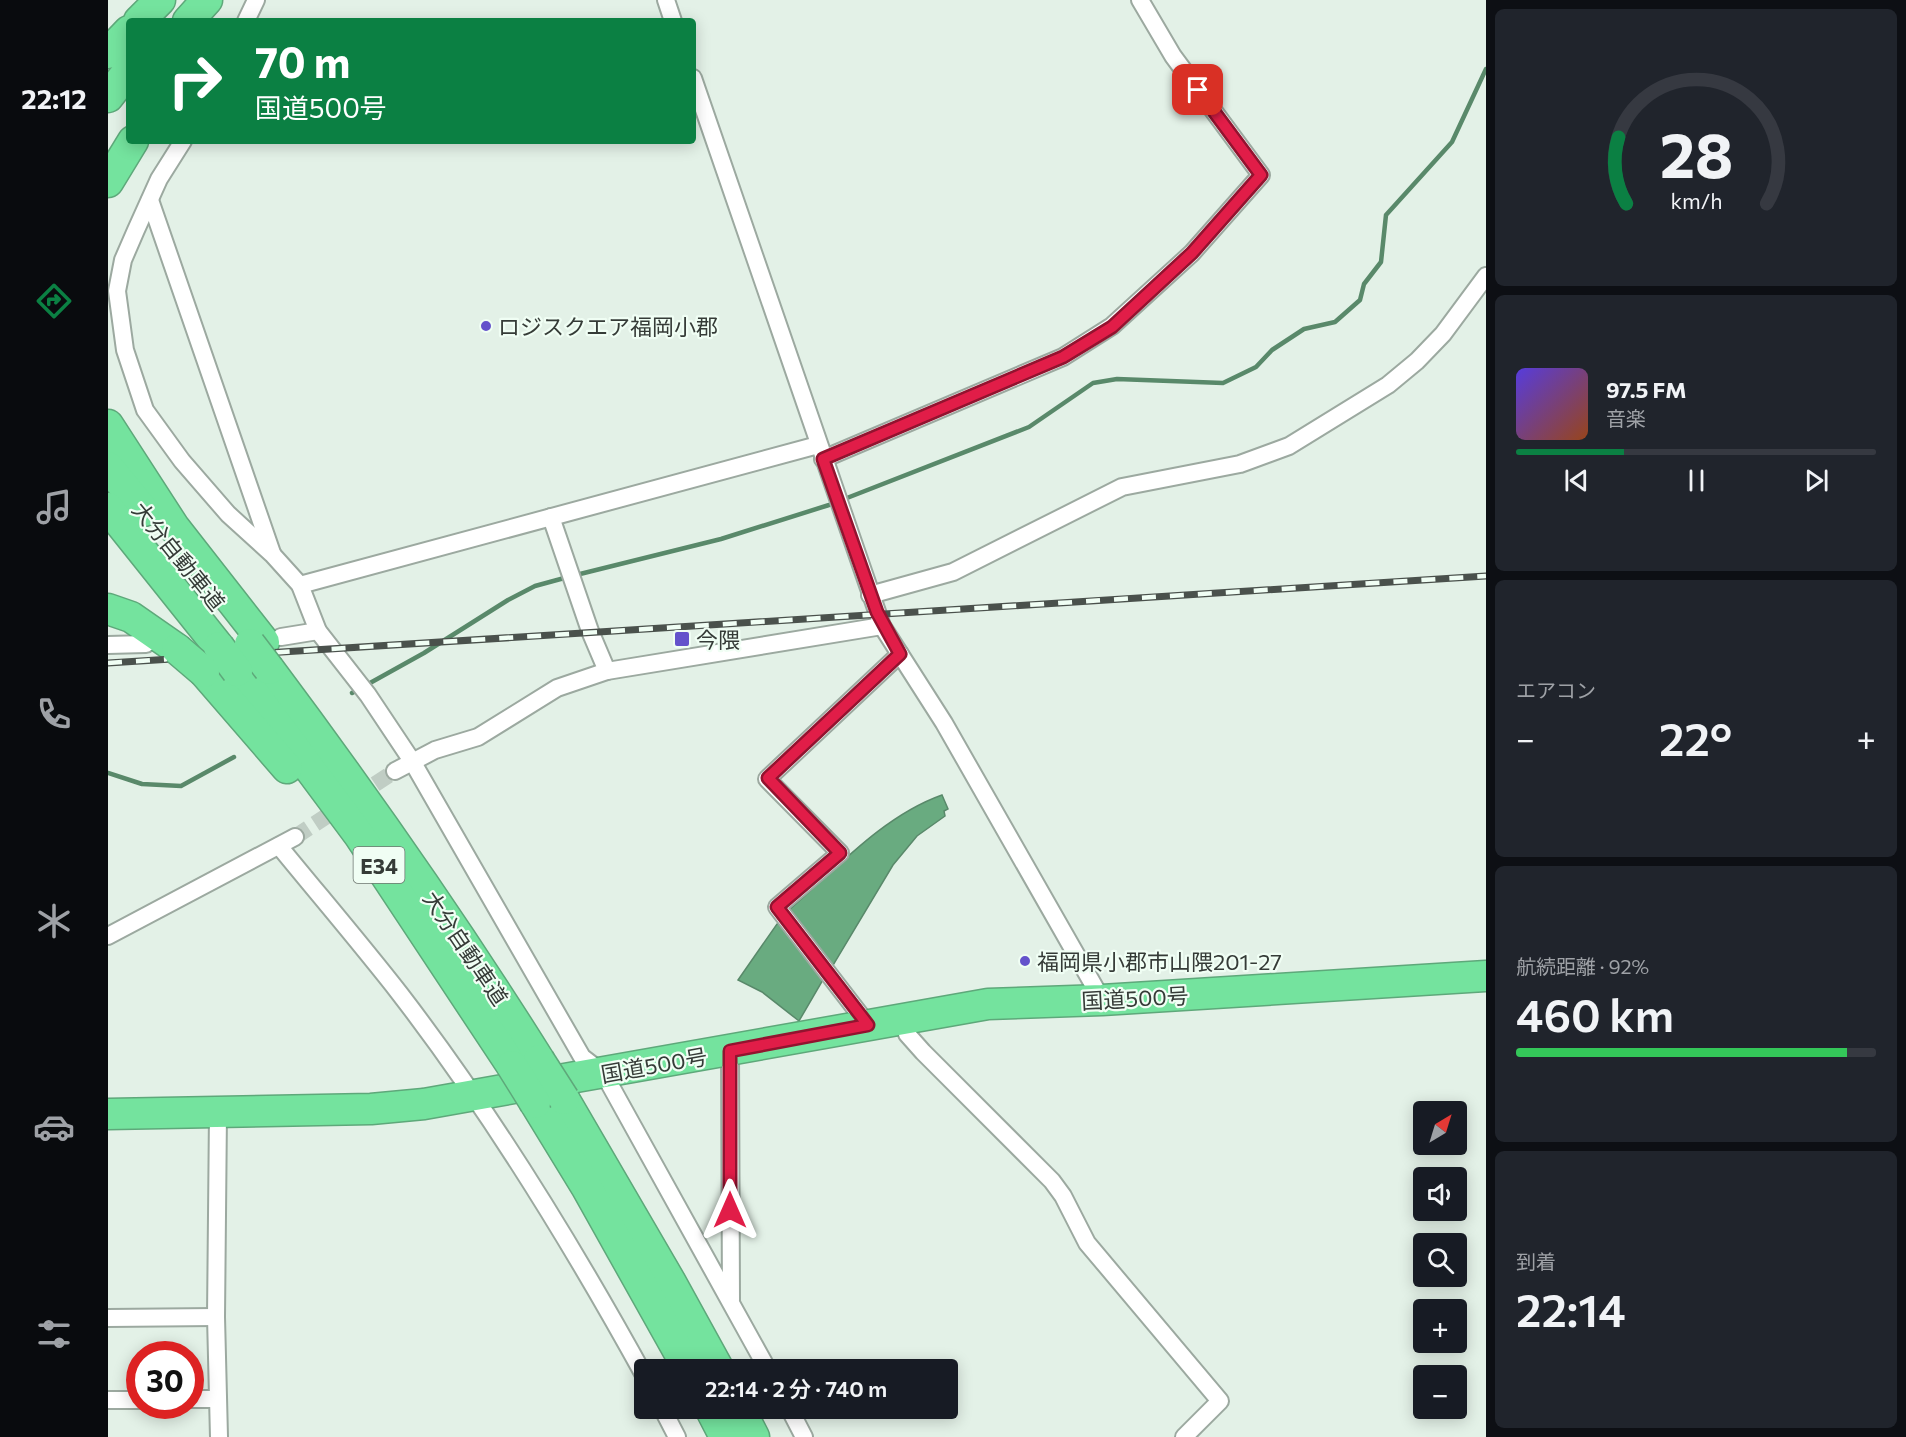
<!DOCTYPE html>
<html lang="ja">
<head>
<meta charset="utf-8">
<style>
	:root { --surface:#171b24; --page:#20242c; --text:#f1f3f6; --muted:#9ea1a6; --line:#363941; --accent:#0b8043 }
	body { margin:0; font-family:Commissioner,"Noto Sans JP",sans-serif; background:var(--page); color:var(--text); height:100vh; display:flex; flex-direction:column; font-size:22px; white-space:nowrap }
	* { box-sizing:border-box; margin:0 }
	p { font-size:20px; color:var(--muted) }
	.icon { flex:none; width:33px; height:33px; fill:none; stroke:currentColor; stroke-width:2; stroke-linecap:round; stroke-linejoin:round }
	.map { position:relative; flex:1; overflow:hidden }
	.panel { display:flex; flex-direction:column; gap:9px; padding:9px; background:#0d0f14; width:420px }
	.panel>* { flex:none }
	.hud { position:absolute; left:18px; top:18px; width:570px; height:126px; border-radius:6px; box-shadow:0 3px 15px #0003; background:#0b8043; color:#fff; overflow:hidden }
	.needle { width:39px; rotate:38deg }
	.fabs { position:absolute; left:1305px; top:1101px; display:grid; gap:12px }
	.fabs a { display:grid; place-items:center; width:54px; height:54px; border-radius:6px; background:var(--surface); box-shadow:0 3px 15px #0003; font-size:30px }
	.speed { position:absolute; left:18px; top:1341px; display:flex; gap:12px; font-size:30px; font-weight:700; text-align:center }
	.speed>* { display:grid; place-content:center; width:78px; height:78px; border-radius:50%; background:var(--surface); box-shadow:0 3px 15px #0003; line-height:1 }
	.speed .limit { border:9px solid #d22; background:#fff; color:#111 }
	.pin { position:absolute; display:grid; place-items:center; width:51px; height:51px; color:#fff; margin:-26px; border-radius:12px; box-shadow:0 3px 9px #0006 }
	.me { position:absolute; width:66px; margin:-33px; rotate:0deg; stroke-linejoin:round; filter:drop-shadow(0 0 4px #0008) }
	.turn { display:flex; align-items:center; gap:21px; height:126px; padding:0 30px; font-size:27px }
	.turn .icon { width:78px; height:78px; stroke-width:2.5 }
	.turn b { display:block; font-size:42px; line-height:51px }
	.big { font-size:45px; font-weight:600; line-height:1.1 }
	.panel .widget { flex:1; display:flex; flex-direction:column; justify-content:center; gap:9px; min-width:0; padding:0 21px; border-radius:9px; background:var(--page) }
	.panel .dial { align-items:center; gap:0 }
	.dial svg { height:156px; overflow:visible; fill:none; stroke:var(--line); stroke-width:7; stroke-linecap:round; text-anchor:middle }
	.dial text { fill:var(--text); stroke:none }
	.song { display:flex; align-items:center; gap:18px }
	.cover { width:72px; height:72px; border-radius:9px; background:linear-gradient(135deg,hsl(250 70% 55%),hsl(20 70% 35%)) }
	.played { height:6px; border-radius:3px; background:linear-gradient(90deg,var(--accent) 30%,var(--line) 30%) }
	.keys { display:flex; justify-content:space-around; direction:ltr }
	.heat { display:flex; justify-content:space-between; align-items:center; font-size:33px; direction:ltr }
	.charge { height:9px; border-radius:4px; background:linear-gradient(90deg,#34c759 92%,var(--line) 0) }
	.trip { position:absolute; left:526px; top:1359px; width:324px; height:60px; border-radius:6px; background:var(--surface); box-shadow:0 3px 15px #0003; font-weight:600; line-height:60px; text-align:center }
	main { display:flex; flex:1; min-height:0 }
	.menu { display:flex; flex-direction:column; width:108px; justify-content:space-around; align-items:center; background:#090b0e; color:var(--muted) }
	.menu .icon { width:42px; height:42px }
	.menu .active { color:var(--accent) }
	.menu b { font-size:27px; color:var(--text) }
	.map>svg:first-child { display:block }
	.water { fill:#69ab80; stroke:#59896a; stroke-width:1.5 }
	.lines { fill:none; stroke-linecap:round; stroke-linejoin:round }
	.stream { stroke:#59896a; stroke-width:4.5 }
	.street-tunnel { stroke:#c0cdc4; stroke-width:16; stroke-dasharray:16 8; stroke-linecap:butt }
	.street-casing { stroke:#9ca9a0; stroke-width:20 }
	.highway-casing { stroke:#5ea87a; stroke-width:33 }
	.street { stroke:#fff; stroke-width:16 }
	.highway { stroke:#74e39e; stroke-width:30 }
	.rail-casing { stroke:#4a514c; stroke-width:7 }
	.rail { stroke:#f0fef4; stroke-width:4.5; stroke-dasharray:14; stroke-linecap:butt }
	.highway-bridge-casing { stroke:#5ea87a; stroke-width:33; stroke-linecap:butt }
	.highway-bridge { stroke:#74e39e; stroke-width:30 }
	.route-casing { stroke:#92132f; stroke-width:15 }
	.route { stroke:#e11d48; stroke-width:10 }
	.poi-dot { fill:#6452cb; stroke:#f0fef4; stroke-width:2 }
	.labels { text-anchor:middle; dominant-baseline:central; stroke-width:4.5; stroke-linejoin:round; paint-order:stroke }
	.shield { fill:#f0fef4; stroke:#6d7670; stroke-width:1.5 }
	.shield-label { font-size:21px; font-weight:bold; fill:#353b37 }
	.poi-label { font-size:22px; fill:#353b37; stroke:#f0fef4; text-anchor:start }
	.street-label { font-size:22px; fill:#353b37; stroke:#f0fef4 }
</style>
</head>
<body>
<main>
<nav class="menu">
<b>22:12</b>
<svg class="icon active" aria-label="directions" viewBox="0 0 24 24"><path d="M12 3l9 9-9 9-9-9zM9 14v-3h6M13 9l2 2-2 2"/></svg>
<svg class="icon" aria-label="music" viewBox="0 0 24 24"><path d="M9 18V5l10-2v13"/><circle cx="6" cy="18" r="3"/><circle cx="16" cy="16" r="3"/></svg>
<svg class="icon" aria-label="phone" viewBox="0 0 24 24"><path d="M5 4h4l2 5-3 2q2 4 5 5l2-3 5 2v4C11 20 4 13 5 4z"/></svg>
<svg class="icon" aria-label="climate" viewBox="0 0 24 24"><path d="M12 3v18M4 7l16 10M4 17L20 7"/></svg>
<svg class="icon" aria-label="car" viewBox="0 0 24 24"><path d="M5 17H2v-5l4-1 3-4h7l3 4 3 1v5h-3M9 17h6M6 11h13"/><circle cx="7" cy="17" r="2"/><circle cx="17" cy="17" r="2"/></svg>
<svg class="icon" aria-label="filters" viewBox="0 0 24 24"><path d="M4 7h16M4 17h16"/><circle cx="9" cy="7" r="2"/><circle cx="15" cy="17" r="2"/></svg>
</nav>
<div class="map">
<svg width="1378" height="1437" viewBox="0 0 1378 1437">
	<rect width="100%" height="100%" fill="#e3f1e7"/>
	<!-- water -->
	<g class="water">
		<path d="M834,795L840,809L836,811L837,816L809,836L785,865L724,967L682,909C729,868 775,816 834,795Z"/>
		<path d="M673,922L716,978L691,1021L654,992L630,980L669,924Z"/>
	</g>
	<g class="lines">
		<!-- stream -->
		<g class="stream">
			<path d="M468,575L613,539L721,505L921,427L985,383L1009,379L1115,383L1148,367L1164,350L1196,329L1227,322L1252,300L1256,284L1273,262L1278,215L1344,142L1378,69"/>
			<path d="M244,693L316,653L400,600L427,586L460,577"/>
			<path d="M0,773L34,784L73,786L126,757"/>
		</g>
		<!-- street-tunnel -->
		<path class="street-tunnel" d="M187,837L287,771"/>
		<defs>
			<g id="street">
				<path d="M558,0L565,21"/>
				<path d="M138,21L148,0"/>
				<path d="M585,78L774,626L836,723L994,1000"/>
				<path d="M75,141L51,179L28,230L15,260L9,291L17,350L37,410L74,461L120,514L164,554L192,585L210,631L260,695L304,761L474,1057L496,1074L660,1370"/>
				<path d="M42,200L164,553"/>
				<path d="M715,459L955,357L1004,326L1084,253L1153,175L1065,56L1032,0"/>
				<path d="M443,517L482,631L499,671"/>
				<path d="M192,585L710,445"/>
				<path d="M762,595L845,572L1014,487L1132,464L1181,446L1280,385L1309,361L1335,334L1378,276"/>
				<path d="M173,637L210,631"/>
				<path d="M0,645L38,644"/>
				<path d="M287,771L327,750L370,737L449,688L499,671L774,626"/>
				<path d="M171,846C211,895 253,944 292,994C382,1111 466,1248 537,1377"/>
				<path d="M0,936L187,837"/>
				<path d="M795,1019L799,1034L815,1052L944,1181L955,1196L979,1243L1112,1401L1076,1437"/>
				<path d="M760,1025L669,907L732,853L659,779L792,654"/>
				<path d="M622,1051L623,1300"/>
				<path d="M110,1113L108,1317L111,1437"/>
				<path d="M0,1318L108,1317"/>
				<path d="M82,1399H110"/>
				<path d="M0,1400H32"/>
				<path d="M554,1408L569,1437"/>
				<path d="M681,1408L696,1437"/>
			</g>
			<g id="highway">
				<path d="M31,21L52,0"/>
				<path d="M80,21L99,0"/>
				<path d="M0,53L21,31"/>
				<path d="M0,97L21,70"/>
				<path d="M0,182L25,141"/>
				<path d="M0,425L66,527L156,642"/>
				<path d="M0,467L36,511"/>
				<path d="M0,508L111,647"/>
				<path d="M0,609L23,617L69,649"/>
				<path d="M161,669C256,796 347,926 431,1060"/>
				<path d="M129,671L251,835L404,1066"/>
				<path d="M96,672L179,768"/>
				<path d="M456,1099L562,1281L611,1370"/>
				<path d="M427,1103L479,1188L581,1370"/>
				<path d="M0,1114L263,1109L316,1104L880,1004L994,1000L1378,976"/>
				<path d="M602,1408L617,1437"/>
				<path d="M631,1408L646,1437"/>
			</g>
		</defs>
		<!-- street casing -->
		<use href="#street" class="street-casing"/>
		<!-- highway casing -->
		<use href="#highway" class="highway-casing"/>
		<!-- street -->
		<use href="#street" class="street"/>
		<!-- highway -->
		<use href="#highway" class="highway"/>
		<defs>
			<path id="rail" d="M0,663L1378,576"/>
		</defs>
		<!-- rail casing -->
		<use href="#rail" class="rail-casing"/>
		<!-- rail -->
		<use href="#rail" class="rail"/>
		<defs>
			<g id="highway-bridge">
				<path d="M142,644L161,669"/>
				<path d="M111,647L129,671"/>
				<path d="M69,649L96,672"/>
				<path d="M431,1060L456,1099"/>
				<path d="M404,1066L427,1103"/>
			</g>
		</defs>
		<!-- highway-bridge casing -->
		<use href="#highway-bridge" class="highway-bridge-casing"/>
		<!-- highway-bridge -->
		<use href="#highway-bridge" class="highway-bridge"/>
	</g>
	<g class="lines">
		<defs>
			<path id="route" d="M622,1210V1051L760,1025L669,907L732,853L660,778L792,654L769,612L715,459L955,357L1004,327L1084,253L1153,175L1090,90"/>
		</defs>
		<!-- route casing -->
		<use href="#route" class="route-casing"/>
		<!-- route -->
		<use href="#route" class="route"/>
	</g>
	<!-- markers -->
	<g class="poi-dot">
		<circle cx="378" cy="326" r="6"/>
		<rect x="566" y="631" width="16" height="16" rx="3"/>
		<circle cx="917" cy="961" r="6"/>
	</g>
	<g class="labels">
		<!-- shield labels -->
		<rect class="shield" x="245.5" y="847" width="51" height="36" rx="4.5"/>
		<g class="shield-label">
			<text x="271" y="865">E34</text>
		</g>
		<!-- poi labels -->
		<g class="poi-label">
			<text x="390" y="326">ロジスクエア福岡小郡</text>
			<text x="588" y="639">今隈</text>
			<text x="929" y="961">福岡県小郡市山隈201-27</text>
		</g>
		<!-- street labels -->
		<g class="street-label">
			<text transform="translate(71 556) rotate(51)">大分自動車道</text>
			<text transform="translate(358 948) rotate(56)">大分自動車道</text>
			<text transform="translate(1027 998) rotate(-3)">国道500号</text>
			<text transform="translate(546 1065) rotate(-10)">国道500号</text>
		</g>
	</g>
</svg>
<div class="fabs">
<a><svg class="needle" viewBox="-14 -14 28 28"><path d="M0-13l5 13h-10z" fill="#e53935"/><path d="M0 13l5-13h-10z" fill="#9ea1a6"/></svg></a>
<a><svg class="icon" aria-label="sound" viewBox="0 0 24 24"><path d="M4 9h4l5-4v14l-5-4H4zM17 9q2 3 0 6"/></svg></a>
<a><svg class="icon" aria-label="search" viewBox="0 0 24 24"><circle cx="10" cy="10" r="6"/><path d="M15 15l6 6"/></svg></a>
<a>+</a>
<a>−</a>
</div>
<div class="speed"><div class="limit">30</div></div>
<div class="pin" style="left:1090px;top:90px;background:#d93025"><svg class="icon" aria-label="arrive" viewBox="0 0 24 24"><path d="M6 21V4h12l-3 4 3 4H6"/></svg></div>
<svg class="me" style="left:622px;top:1210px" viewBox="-20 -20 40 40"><path d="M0-17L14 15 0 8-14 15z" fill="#e11d48" stroke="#fff" stroke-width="4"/></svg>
<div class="trip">22:14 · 2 分 · 740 m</div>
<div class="hud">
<div class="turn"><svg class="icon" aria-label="right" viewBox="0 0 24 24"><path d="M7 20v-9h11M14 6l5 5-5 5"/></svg><div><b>70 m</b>国道500号</div></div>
</div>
</div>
<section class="panel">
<div class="widget dial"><svg viewBox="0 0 100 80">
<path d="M14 69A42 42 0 1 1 86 69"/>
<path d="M14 69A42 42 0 0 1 10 35" stroke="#0b8043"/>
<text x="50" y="56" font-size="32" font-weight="700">28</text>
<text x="50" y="72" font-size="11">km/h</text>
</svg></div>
<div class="widget">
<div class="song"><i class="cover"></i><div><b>97.5 FM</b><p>音楽</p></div></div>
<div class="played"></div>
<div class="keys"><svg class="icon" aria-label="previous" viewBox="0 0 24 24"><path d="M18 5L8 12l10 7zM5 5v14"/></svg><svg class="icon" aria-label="pause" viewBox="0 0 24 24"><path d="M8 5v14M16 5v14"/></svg><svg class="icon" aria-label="next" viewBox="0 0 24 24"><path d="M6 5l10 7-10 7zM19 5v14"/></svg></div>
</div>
<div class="widget"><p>エアコン</p>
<div class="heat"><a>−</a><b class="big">22°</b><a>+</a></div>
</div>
<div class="widget"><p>航続距離 · 92%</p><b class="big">460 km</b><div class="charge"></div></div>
<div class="widget"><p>到着</p><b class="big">22:14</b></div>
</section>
</main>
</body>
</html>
